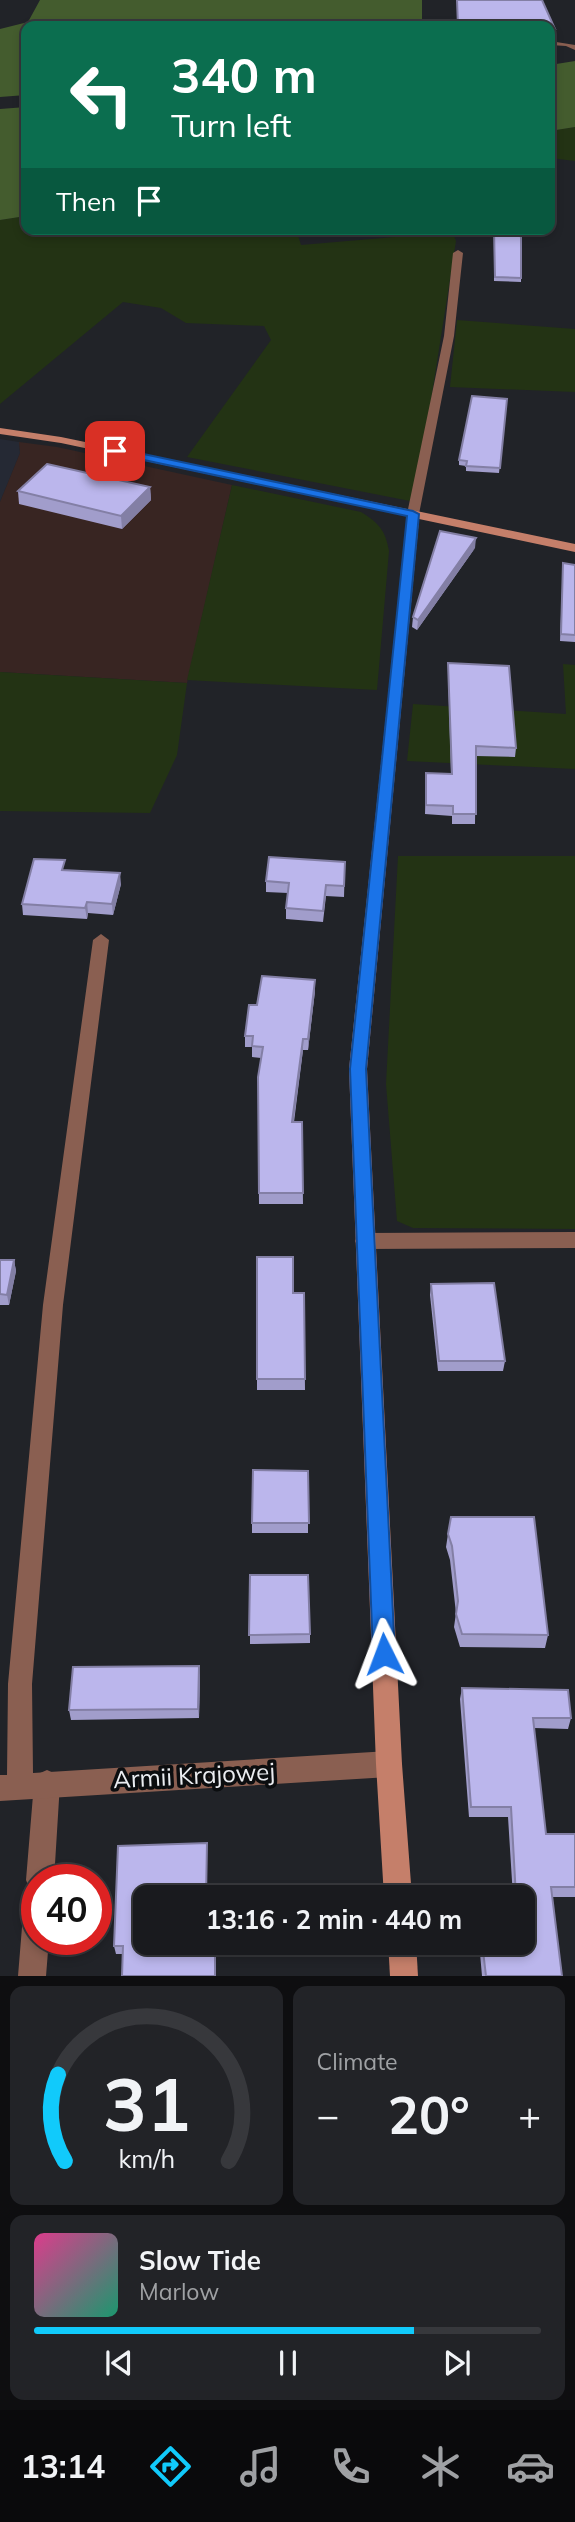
<!DOCTYPE html>
<html lang="en">
<head>
<meta charset="utf-8">
<style>
	:root { --surface:#191a1e; --page:#222327; --text:#f1f3f6; --muted:#9fa1a4; --line:#37383c; --accent:#11cafb }
	body { margin:0; font-family:Mulish,sans-serif; background:var(--page); color:var(--text); height:100vh; display:flex; flex-direction:column; font-size:26px; white-space:nowrap }
	* { box-sizing:border-box; margin:0 }
	p { font-size:23px; color:var(--muted) }
	.icon { flex:none; width:38px; height:38px; fill:none; stroke:currentColor; stroke-width:2; stroke-linecap:round; stroke-linejoin:round }
	.map { position:relative; height:1976px; overflow:hidden }
	.details { display:flex; flex-direction:column; gap:10px; padding:10px; background:#0e0e10; flex:1 }
	.details>* { flex:none }
	.top-card { position:absolute; left:21px; top:21px; width:534px; height:214px; border-radius:14px; box-shadow:0 4px 10px #0003,0 0 0 2px var(--line); background:#0b6e4f; color:#fff; overflow:hidden }
	.speed { position:absolute; left:21px; top:1864px; display:flex; gap:14px; font-size:35px; font-weight:700; text-align:center }
	.speed>* { display:grid; place-content:center; width:91px; height:91px; border-radius:50%; background:var(--surface); box-shadow:0 4px 10px #0003,0 0 0 2px var(--line); line-height:1 }
	.speed .limit { border:10px solid #d22; background:#fff; color:#111 }
	.pin { position:absolute; display:grid; place-items:center; width:60px; height:60px; color:#fff; margin:-30px; border-radius:14px; box-shadow:0 4px 10px #0006 }
	.me { position:absolute; width:77px; margin:-38px; rotate:357deg; stroke-linejoin:round; filter:drop-shadow(0 0 5px #0008) }
	.turn { display:flex; align-items:center; gap:24px; height:147px; padding:0 35px; font-size:32px }
	.turn .icon { width:91px; height:91px; stroke-width:2.5 }
	.turn b { display:block; font-size:49px; line-height:60px }
	.then { display:flex; align-items:center; height:66px; padding:0 35px; background:#0003; gap:14px; font-size:26px }
	.big { font-size:52px; font-weight:700; line-height:1.1 }
	.details .card { flex:1; display:flex; flex-direction:column; justify-content:center; gap:10px; min-width:0; padding:0 24px; border-radius:14px; background:var(--page) }
	.details .dial { align-items:center; gap:0 }
	.dial svg { height:182px; overflow:visible; fill:none; stroke:var(--line); stroke-width:7; stroke-linecap:round; text-anchor:middle }
	.dial text { fill:var(--text); stroke:none }
	.song { display:flex; align-items:center; gap:21px }
	.cover { width:84px; height:84px; border-radius:10px; background:linear-gradient(135deg,hsl(330 70% 55%),hsl(160 70% 35%)) }
	.played { height:7px; border-radius:4px; background:linear-gradient(90deg,var(--accent) 75%,var(--line) 75%) }
	.keys { display:flex; justify-content:space-around; direction:ltr }
	.heat { display:flex; justify-content:space-between; align-items:center; font-size:38px; direction:ltr }
	.details .tiles { flex:1; display:grid; gap:10px; grid-template-columns:1fr 1fr }
	.card:last-child { grid-column:span 2 }
	.trip { position:absolute; left:133px; top:1885px; width:402px; height:70px; border-radius:14px; background:var(--surface); box-shadow:0 4px 10px #0003,0 0 0 2px var(--line); font-weight:700; line-height:70px; text-align:center }
	.tabs { display:flex; height:112px; justify-content:space-around; align-items:center; background:#0a0a0c; color:var(--muted) }
	.tabs .icon { width:49px; height:49px }
	.tabs .active { color:var(--accent) }
	.tabs b { font-size:32px; color:var(--text) }
	.map>svg:first-child { display:block }
	.built { fill:#252934 }
	.industrial { fill:#382522 }
	.green { fill:#233314 }
	.forest { fill:#445c2e }
	.lines { fill:none; stroke-linecap:round; stroke-linejoin:round }
	.lane { fill:#8a5f51; fill-rule:evenodd }
	.street { fill:#8a5f51; fill-rule:evenodd }
	.secondary { fill:#c57f6a; fill-rule:evenodd }
	.wall { fill:#a19dcb }
	.shaded-wall { fill:#837fa5 }
	.building { fill:#bbb6ec; stroke:#837fa5; stroke-width:2 }
	.route { fill:#1a73e8; stroke:#114b97; stroke-width:2 }
	.labels { text-anchor:middle; dominant-baseline:central; stroke-width:7; stroke-linejoin:round; paint-order:stroke }
	.near-street-label { font-size:24px; fill:#ebedf1; stroke:#0b0d0f }
</style>
</head>
<body>
<div class="map">
<svg width="575" height="1976" viewBox="0 0 575 1976">
	<rect width="100%" height="100%" fill="#212328"/>
	<!-- built -->
	<path class="built" d="M0,439L19,442L20,453L0,502Z"/>
	<!-- industrial -->
	<path class="industrial" d="M19,442L57,447L232,485L187,683L0,672V502L20,453Z"/>
	<!-- green -->
	<g class="green">
		<path d="M575,127V161L550,158V131Z"/>
		<path d="M26,216V229H296L301,245L441,233L454,236L456,241L415,502L187,457L271,340L264,326L186,323L161,308L123,302L0,404V220Z"/>
		<path d="M457,320L575,329V392L450,387Z"/>
		<path d="M232,485L361,512C379,523 385,530 389,551L377,690L187,680Z"/>
		<path d="M563,664L575,665V769L407,761L413,704L566,714Z"/>
		<path d="M0,672L187,683L177,755L150,813L0,811Z"/>
		<path d="M398,856H575V1229L413,1228L397,1221L386,1084Z"/>
	</g>
	<!-- forest -->
	<g class="forest">
		<path d="M40,0H422V26H26V95L0,97V29L28,22Z"/>
		<path d="M575,61V127L550,131V65Z"/>
		<path d="M26,107V216L0,220V109Z"/>
	</g>
	<g class="lines">
		<!-- lane -->
		<g class="lane">
			<path d="M550,41L575,45V50L566,46L550,45Z"/>
			<path d="M47,1770L56,1774L60,1783L54,1880H37V1892L30,1890L26,1880L34,1783L38,1774Z"/>
			<path d="M37,1901V1939H49L46,1976H18L23,1915L27,1905Z"/>
		</g>
		<!-- street -->
		<g class="street">
			<path d="M458,250L463,253L454,336L419,514L413,518L407,514L444,336L453,253Z"/>
			<path d="M101,934L109,940L63,1305L32,1684L33,1773L389,1751L398,1755L402,1764L398,1773L389,1777L0,1801V1775H7L8,1684L43,1305L93,940Z"/>
			<path d="M575,1232V1248L365,1249L358,1247L355,1241L358,1235L365,1233Z"/>
		</g>
		<!-- secondary -->
		<g class="secondary">
			<path d="M0,428L61,437L575,544V552L419,519L367,1069L402,1764L412,1897H384L376,1764L349,1069L407,516L61,443L0,434Z"/>
			<path d="M388,1942H416L418,1976H390Z"/>
		</g>
	</g>
	<!-- wall -->
	<g class="wall">
		<path d="M550,26L555,29V34H550Z"/>
		<path d="M494,229L521,278V282L494,281Z"/>
		<path d="M507,399L499,473L466,471V466L459,465V460Z"/>
		<path d="M150,487L151,500L122,529L19,504L18,491Z"/>
		<path d="M475,548L417,630L412,627L413,617Z"/>
		<path d="M563,563L575,565V642L560,641Z"/>
		<path d="M448,663L516,748L515,757L476,756L475,824H452V816L425,814L426,773L451,774L448,672Z"/>
		<path d="M345,862L344,897L326,896L323,922L286,919V908L288,893L266,892V881Z"/>
		<path d="M66,870L121,884L113,915L88,913L87,919L23,915L22,904Z"/>
		<path d="M315,991L308,1050H303L294,1122H302L303,1204H259L258,1077L261,1058L252,1057V1047H245V1036L257,1005Z"/>
		<path d="M257,1257L293,1293H304L305,1390H257Z"/>
		<path d="M0,1260H14L16,1271L9,1305H0Z"/>
		<path d="M431,1284L505,1361L503,1371H438L430,1295Z"/>
		<path d="M308,1471V1533H252V1523Z"/>
		<path d="M448,1534L548,1635L545,1648L460,1647L454,1627L456,1613L450,1560L446,1547Z"/>
		<path d="M250,1575L310,1634V1643L250,1644Z"/>
		<path d="M200,1675L199,1718L71,1720L69,1710Z"/>
		<path d="M462,1688L571,1718L568,1729L534,1728L546,1834H575V1897H552L562,1976H482L479,1942H523V1897H513L508,1817H469L460,1699Z"/>
		<path d="M207,1843V1943L215,1942L216,1976H122V1954H116L114,1946Z"/>
	</g>
	<!-- shaded-wall -->
	<g class="shaded-wall">
		<path d="M150,487L151,500L122,529L121,516Z"/>
		<path d="M476,538L475,548L417,630L418,620Z"/>
		<path d="M120,873L121,884L113,915L112,904Z"/>
		<path d="M87,902L88,913L87,919L85,908Z"/>
		<path d="M315,980V991L308,1050V1039Z"/>
		<path d="M303,1039V1050L292,1133V1122Z"/>
		<path d="M14,1260L16,1271L9,1305L7,1295Z"/>
		<path d="M199,1666L200,1675L199,1718L198,1709Z"/>
	</g>
	<!-- building -->
	<g class="building">
		<path d="M457,0H542L555,29H550V26H458Z"/>
		<path d="M494,229H514L521,237V278L495,277Z"/>
		<path d="M472,396L507,399L500,468L466,466L467,461L459,460Z"/>
		<path d="M47,464L150,487L121,516L18,491Z"/>
		<path d="M440,531L476,538L418,620L413,617Z"/>
		<path d="M563,563L575,565V635L561,634Z"/>
		<path d="M448,663L509,666L516,748L476,746V814H453V806L426,805V773L452,774Z"/>
		<path d="M269,857L345,862L344,886L326,885L323,911L286,908L289,883L266,881Z"/>
		<path d="M34,859L65,860L62,870L120,873L112,904L87,902L85,908L22,904Z"/>
		<path d="M262,976L315,980L308,1039H303L292,1122H302L303,1193H259L258,1077L263,1047L252,1046L253,1036H245L249,1005H257Z"/>
		<path d="M257,1257H293V1293H304L305,1379H257Z"/>
		<path d="M0,1260H14L7,1295L0,1294Z"/>
		<path d="M494,1283L505,1361H439L431,1284Z"/>
		<path d="M253,1470L308,1471L309,1523H252Z"/>
		<path d="M451,1517H534L548,1635L462,1634L456,1614L458,1601L452,1546L448,1534Z"/>
		<path d="M250,1575H308L310,1634L249,1635Z"/>
		<path d="M199,1666L198,1709L69,1710L73,1667Z"/>
		<path d="M462,1688L568,1690L571,1718H533L546,1834H575V1887H551L562,1976H486L482,1942H523V1897H516L511,1807H471Z"/>
		<path d="M207,1843L206,1897H145V1942H215V1976H122L123,1946H114L118,1846Z"/>
	</g>
	<!-- route -->
	<path class="route" d="M115,448L413,511L419,514L366,1069L395,1654L392,1661L384,1665L376,1661L373,1654L350,1069L407,516L111,453L110,451Z"/>
	<g class="labels">
		<!-- near-street labels -->
		<g class="near-street-label">
			<text transform="translate(194 1775) rotate(-3)">Armii Krajowej</text>
		</g>
	</g>
</svg>
<div class="speed"><div class="limit">40</div></div>
<div class="pin" style="left:115px;top:451px;background:#d93025"><svg class="icon" aria-label="arrive" viewBox="0 0 24 24"><path d="M6 21V4h12l-3 4 3 4H6"/></svg></div>
<svg class="me" style="left:384px;top:1654px" viewBox="-20 -20 40 40"><path d="M0-17L14 15 0 8-14 15z" fill="#1a73e8" stroke="#fff" stroke-width="4"/></svg>
<div class="trip">13:16 · 2 min · 440 m</div>
<div class="top-card">
<div class="turn"><svg class="icon" aria-label="left" viewBox="0 0 24 24"><path d="M17 20v-9H6M10 6l-5 5 5 5"/></svg><div><b>340 m</b>Turn left</div></div>
<div class="then">Then<svg class="icon" aria-label="arrive" viewBox="0 0 24 24"><path d="M6 21V4h12l-3 4 3 4H6"/></svg></div>
</div>
</div>
<section class="details">
<div class="tiles">
<div class="card dial"><svg viewBox="0 0 100 80">
<path d="M14 69A42 42 0 1 1 86 69"/>
<path d="M14 69A42 42 0 0 1 11 31" stroke="#11cafb"/>
<text x="50" y="56" font-size="32" font-weight="700">31</text>
<text x="50" y="72" font-size="11">km/h</text>
</svg></div>
<div class="card"><p>Climate</p>
<div class="heat"><a>−</a><b class="big">20°</b><a>+</a></div>
</div>
<div class="card">
<div class="song"><i class="cover"></i><div><b>Slow Tide</b><p>Marlow</p></div></div>
<div class="played"></div>
<div class="keys"><svg class="icon" aria-label="previous" viewBox="0 0 24 24"><path d="M18 5L8 12l10 7zM5 5v14"/></svg><svg class="icon" aria-label="pause" viewBox="0 0 24 24"><path d="M8 5v14M16 5v14"/></svg><svg class="icon" aria-label="next" viewBox="0 0 24 24"><path d="M6 5l10 7-10 7zM19 5v14"/></svg></div>
</div>
</div>
</section>
<nav class="tabs">
<b>13:14</b>
<svg class="icon active" aria-label="directions" viewBox="0 0 24 24"><path d="M12 3l9 9-9 9-9-9zM9 14v-3h6M13 9l2 2-2 2"/></svg>
<svg class="icon" aria-label="music" viewBox="0 0 24 24"><path d="M9 18V5l10-2v13"/><circle cx="6" cy="18" r="3"/><circle cx="16" cy="16" r="3"/></svg>
<svg class="icon" aria-label="phone" viewBox="0 0 24 24"><path d="M5 4h4l2 5-3 2q2 4 5 5l2-3 5 2v4C11 20 4 13 5 4z"/></svg>
<svg class="icon" aria-label="climate" viewBox="0 0 24 24"><path d="M12 3v18M4 7l16 10M4 17L20 7"/></svg>
<svg class="icon" aria-label="car" viewBox="0 0 24 24"><path d="M5 17H2v-5l4-1 3-4h7l3 4 3 1v5h-3M9 17h6M6 11h13"/><circle cx="7" cy="17" r="2"/><circle cx="17" cy="17" r="2"/></svg>
</nav>
</body>
</html>
